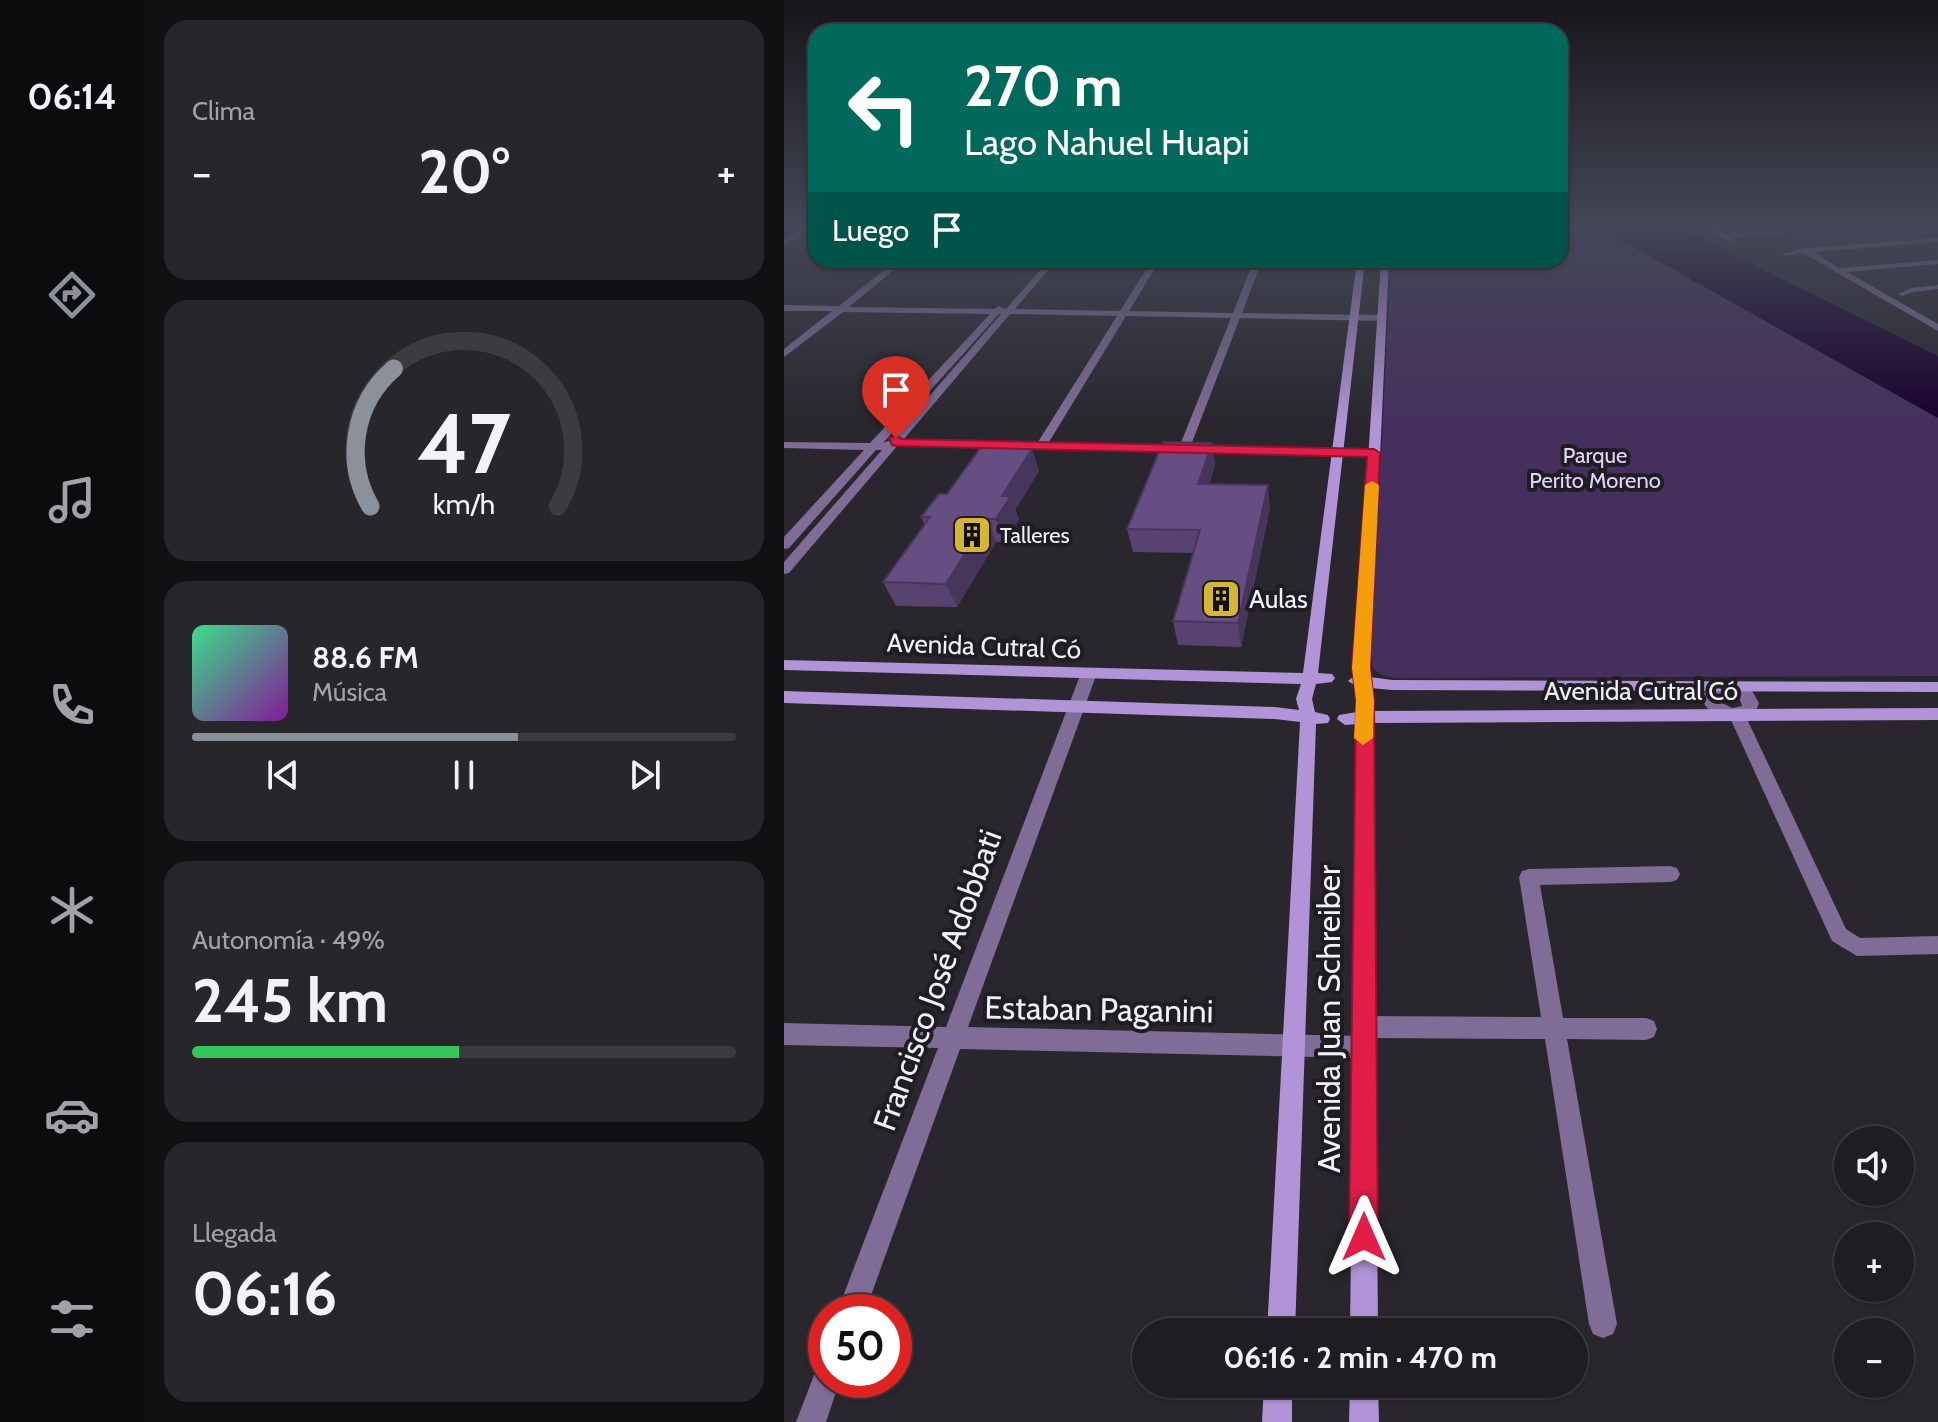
<!DOCTYPE html>
<html lang="es">
<head>
<meta charset="utf-8">
<style>
	:root { --surface:#1f1d22; --page:#27262a; --text:#f1f3f6; --muted:#a1a2a5; --line:#3c3b40; --accent:#8c9099 }
	body { margin:0; font-family:Cabin,sans-serif; background:var(--page); color:var(--text); height:100vh; display:flex; flex-direction:column; font-size:30px; white-space:nowrap }
	* { box-sizing:border-box; margin:0 }
	p { font-size:26px; color:var(--muted) }
	.icon { flex:none; width:44px; height:44px; fill:none; stroke:currentColor; stroke-width:2; stroke-linecap:round; stroke-linejoin:round }
	.map { position:relative; flex:1; overflow:hidden }
	.side { display:flex; flex-direction:column; gap:20px; padding:20px; background:#111013; width:640px }
	.side>* { flex:none }
	.guide { position:absolute; left:24px; top:24px; width:760px; height:244px; border-radius:24px; box-shadow:0 2px 6px #0004,0 0 0 2px var(--line); background:#00695c; color:#fff; overflow:hidden }
	.controls { position:absolute; left:1050px; top:1126px; display:grid; gap:16px }
	.controls a { display:grid; place-items:center; width:80px; height:80px; border-radius:50%; background:var(--surface); box-shadow:0 2px 6px #0004,0 0 0 2px var(--line); font-size:40px }
	.speed { position:absolute; left:24px; top:1294px; display:flex; gap:16px; font-size:40px; font-weight:700; text-align:center }
	.speed>* { display:grid; place-content:center; width:104px; height:104px; border-radius:50%; background:var(--surface); box-shadow:0 2px 6px #0004,0 0 0 2px var(--line); line-height:1 }
	.speed .limit { border:12px solid #d22; background:#fff; color:#111 }
	.pin { position:absolute; display:grid; place-items:center; width:68px; height:68px; color:#fff; margin:-82px -34px; border-radius:50% 50% 50% 0; rotate:-45deg; box-shadow:0 0 8px #0007 }
	.pin .icon { rotate:45deg }
	.me { position:absolute; width:88px; margin:-44px; rotate:0deg; stroke-linejoin:round; filter:drop-shadow(0 0 6px #0008) }
	.turn { display:flex; align-items:center; gap:28px; height:168px; padding:0 24px; font-size:36px }
	.turn .icon { width:104px; height:104px; stroke-width:2.5 }
	.turn b { display:block; font-size:56px; line-height:68px }
	.then { display:flex; align-items:center; height:76px; padding:0 24px; background:#0003; gap:16px; font-size:30px }
	.big { font-size:60px; font-weight:800; line-height:1.1 }
	.side .tile { flex:1; display:flex; flex-direction:column; justify-content:center; gap:12px; min-width:0; padding:0 28px; border-radius:24px; background:var(--page) }
	.side .dial { align-items:center; gap:0 }
	.dial svg { height:208px; overflow:visible; fill:none; stroke:var(--line); stroke-width:7; stroke-linecap:round; text-anchor:middle }
	.dial text { fill:var(--text); stroke:none }
	.song { display:flex; align-items:center; gap:24px }
	.cover { width:96px; height:96px; border-radius:12px; background:linear-gradient(135deg,hsl(150 70% 55%),hsl(290 70% 35%)) }
	.played { height:8px; border-radius:4px; background:linear-gradient(90deg,var(--accent) 60%,var(--line) 60%) }
	.keys { display:flex; justify-content:space-around; direction:ltr }
	.heat { display:flex; justify-content:space-between; align-items:center; font-size:44px; direction:ltr }
	.charge { height:12px; border-radius:6px; background:linear-gradient(90deg,#34c759 49%,var(--line) 0) }
	.trip { position:absolute; left:348px; top:1318px; width:456px; height:80px; border-radius:40px; background:var(--surface); box-shadow:0 2px 6px #0004,0 0 0 2px var(--line); font-weight:800; line-height:80px; text-align:center }
	main { display:flex; flex:1; min-height:0 }
	.dock { display:flex; flex-direction:column; width:144px; justify-content:space-around; align-items:center; background:#0c0c0e; color:var(--muted) }
	.dock .icon { width:56px; height:56px }
	.dock .on { color:var(--accent) }
	.dock b { font-size:36px; color:var(--text) }
	.map>svg:first-child { display:block }
	.green { fill:#45305d }
	.water { fill:#19012e }
	.lines { fill:none; stroke-linecap:round; stroke-linejoin:round }
	.street { fill:#7f6d97; fill-rule:evenodd }
	.secondary { fill:#b194d7; fill-rule:evenodd }
	.wall { fill:#584270 }
	.shaded-wall { fill:#47365b }
	.building { fill:#664d82; stroke:#47365b; stroke-width:2 }
	.route { fill:#e11d48; stroke:#92132f; stroke-width:2 }
	.slow { fill:#f59e0b }
	.labels { text-anchor:middle; dominant-baseline:central; stroke-width:8; stroke-linejoin:round; paint-order:stroke }
	.far-park-label { font-size:22px; fill:#e1d3f4; stroke:#1f1d23 }
	.far-poi-label { font-size:22px; fill:#f1f0f4; stroke:#1f1d23; text-anchor:start }
	.poi-label { font-size:26px; fill:#f1f0f4; stroke:#1f1d23; text-anchor:start }
	.street-label { font-size:26px; fill:#f1f0f4; stroke:#1f1d23 }
	.near-street-label { font-size:32px; fill:#f1f0f4; stroke:#1f1d23 }
</style>
</head>
<body>
<main>
<nav class="dock">
<b>06:14</b>
<svg class="icon on" aria-label="directions" viewBox="0 0 24 24"><path d="M12 3l9 9-9 9-9-9zM9 14v-3h6M13 9l2 2-2 2"/></svg>
<svg class="icon" aria-label="music" viewBox="0 0 24 24"><path d="M9 18V5l10-2v13"/><circle cx="6" cy="18" r="3"/><circle cx="16" cy="16" r="3"/></svg>
<svg class="icon" aria-label="phone" viewBox="0 0 24 24"><path d="M5 4h4l2 5-3 2q2 4 5 5l2-3 5 2v4C11 20 4 13 5 4z"/></svg>
<svg class="icon" aria-label="climate" viewBox="0 0 24 24"><path d="M12 3v18M4 7l16 10M4 17L20 7"/></svg>
<svg class="icon" aria-label="car" viewBox="0 0 24 24"><path d="M5 17H2v-5l4-1 3-4h7l3 4 3 1v5h-3M9 17h6M6 11h13"/><circle cx="7" cy="17" r="2"/><circle cx="17" cy="17" r="2"/></svg>
<svg class="icon" aria-label="filters" viewBox="0 0 24 24"><path d="M4 7h16M4 17h16"/><circle cx="9" cy="7" r="2"/><circle cx="15" cy="17" r="2"/></svg>
</nav>
<section class="side">
<div class="tile"><p>Clima</p>
<div class="heat"><a>−</a><b class="big">20°</b><a>+</a></div>
</div>
<div class="tile dial"><svg viewBox="0 0 100 80">
<path d="M14 69A42 42 0 1 1 86 69"/>
<path d="M14 69A42 42 0 0 1 23 16" stroke="#8c9099"/>
<text x="50" y="56" font-size="32" font-weight="700">47</text>
<text x="50" y="72" font-size="11">km/h</text>
</svg></div>
<div class="tile">
<div class="song"><i class="cover"></i><div><b>88.6 FM</b><p>Música</p></div></div>
<div class="played"></div>
<div class="keys"><svg class="icon" aria-label="previous" viewBox="0 0 24 24"><path d="M18 5L8 12l10 7zM5 5v14"/></svg><svg class="icon" aria-label="pause" viewBox="0 0 24 24"><path d="M8 5v14M16 5v14"/></svg><svg class="icon" aria-label="next" viewBox="0 0 24 24"><path d="M6 5l10 7-10 7zM19 5v14"/></svg></div>
</div>
<div class="tile"><p>Autonomía · 49%</p><b class="big">245 km</b><div class="charge"></div></div>
<div class="tile"><p>Llegada</p><b class="big">06:16</b></div>
</section>
<div class="map">
<svg width="1154" height="1422" viewBox="0 0 1154 1422">
	<rect width="100%" height="100%" fill="#29272d"/>
	<!-- green -->
	<path class="green" d="M776,226H812L1154,418V676L614,678L600,676L590,670L587,659L607,260H776Z"/>
	<!-- water -->
	<path class="water" d="M812,226H891L1154,356V418Z"/>
	<g class="lines">
		<!-- street -->
		<g class="street">
			<path d="M22,226H30L0,245V240Z"/>
			<path d="M921,226H929L941,234L1077,226L947,238L952,241L948,243Z"/>
			<path d="M1154,238V242L1029,252L1056,268L1154,260V264L1063,272L1154,324V331L1019,253L1002,256L998,254L1020,248Z"/>
			<path d="M113,260H122L65,307L210,309L215,306L222,309L265,260H273L231,309L336,311L368,260H376L345,311L449,313L470,260H478L458,313L598,315L602,318L598,321L456,318L407,445L590,450L596,453L590,456L114,445L5,573L0,574V562L98,450H92L5,548L0,549V537L80,450L0,448V442L86,443L206,314L59,312L0,357V349L48,311H0V305L55,306ZM215,314H217L107,440L99,443ZM226,314L333,316L254,442L120,439ZM342,316L447,318L396,445L265,442Z"/>
			<path d="M1154,285V289L1129,292L1118,296L1114,294L1127,288Z"/>
			<path d="M305,668L313,673L184,1027L575,1036L569,1027L572,1019L580,1016L757,1017L735,877L738,871L745,869L886,866L893,868L896,874L893,880L886,882L756,885L779,1018H862L870,1021L873,1029L870,1037L862,1040L783,1039L833,1324L829,1334L819,1338L809,1334L805,1324L761,1039L585,1038L591,1047L588,1055L580,1058L176,1049L81,1312H53L154,1048L0,1045V1023L162,1027L297,673Z"/>
			<path d="M940,681L967,689L975,703L970,715L962,717L1062,929L1076,938L1154,936V954L1073,956L1048,941L947,720C919,713 904,692 940,681ZM941,692L955,697L958,706L948,708L936,702L935,695Z"/>
			<path d="M42,1366V1380H56L42,1422H12L32,1370Z"/>
		</g>
		<!-- secondary -->
		<g class="secondary">
			<path d="M573,260H581L534,673L548,674L551,678L548,682L532,684L528,699L531,712L544,715L546,719L544,723L532,724L511,1332H483L516,722L491,719L0,703V691L491,707L515,710L512,699L517,684L0,670V660L519,673Z"/>
			<path d="M597,260H605L586,677L608,680L1154,682V692L608,690L587,688L589,711L1154,708V720L589,723L594,1332H566L573,724L561,725L553,719L555,715L573,712L572,686L564,681L570,676Z"/>
			<path d="M480,1384H508V1422H478Z"/>
			<path d="M566,1384H594L595,1422H565Z"/>
		</g>
	</g>
	<!-- wall -->
	<g class="wall">
		<path d="M428,443L431,465L425,484L486,508L457,647L394,645L389,621L409,553L349,552L343,529Z"/>
		<path d="M248,449L255,471L231,510L235,519L220,542H212L173,607L112,606L99,582L141,525L137,517L163,494Z"/>
	</g>
	<!-- shaded-wall -->
	<g class="shaded-wall">
		<path d="M428,443L431,465L418,507L414,484Z"/>
		<path d="M248,449L255,471L231,510L235,519L220,542L212,519L218,496Z"/>
		<path d="M484,485L486,508L457,647L454,623Z"/>
		<path d="M203,519L212,542L173,607L162,584Z"/>
	</g>
	<!-- building -->
	<g class="building">
		<path d="M379,442L428,443L414,484L484,485L454,623L389,621L416,530L343,529Z"/>
		<path d="M197,447L248,449L218,496H227L212,519H203L162,584L99,582L146,517H137L155,494H163Z"/>
	</g>
	<!-- sky -->
	<linearGradient id="sky" x2="0" y2="1"><stop stop-color="#171519"/><stop offset="0.53" stop-color="#434757"/><stop offset="1" stop-color="#434757" stop-opacity="0"/></linearGradient>
	<rect width="1154" height="425" fill="url(#sky)"/>
	<!-- route -->
	<path class="route" d="M112,435L118,439L590,449L596,453L586,668L590,700L594,1237L590,1248L580,1252L569,1248L565,1237L572,700L568,668L583,457L113,446L108,445L105,438Z"/>
	<!-- slow -->
	<path class="slow" d="M588,481L595,485L586,668L590,700L589,738L579,745L570,738L572,700L568,668L581,485Z"/>
	<!-- icons -->
	<defs>
		<symbol id="building-square" viewBox="-11 -11 22 22"><rect x="-9" y="-9" width="18" height="18" rx="4" fill="#d5b534" stroke="#1f1d23"/><path d="M-4-6H4V6H1V3H-1V6H-4ZM-2.5-4.3h1.7v1.8h-1.7ZM.8-4.3h1.7v1.8H.8ZM-2.5-1h1.7V.8h-1.7ZM.8-1h1.7V.8H.8Z" fill="#111"/></symbol>
	</defs>
	<g fill-rule="evenodd">
		<use href="#building-square" x="166" y="513" width="44" height="44"/>
		<use href="#building-square" x="415" y="577" width="44" height="44"/>
	</g>
	<g class="labels">
		<!-- far-park labels -->
		<g class="far-park-label">
			<text x="811" y="455">Parque<tspan x="811" dy="25">Perito Moreno</tspan></text>
		</g>
		<!-- far-poi labels -->
		<g class="far-poi-label">
			<text x="216" y="535">Talleres</text>
		</g>
		<!-- poi labels -->
		<g class="poi-label">
			<text x="465" y="599">Aulas</text>
		</g>
		<!-- street labels -->
		<g class="street-label">
			<text transform="translate(200 646) rotate(2)">Avenida Cutral Có</text>
			<text x="857" y="691">Avenida Cutral Có</text>
		</g>
		<!-- near-street labels -->
		<g class="near-street-label">
			<text transform="translate(153 980) rotate(-70)">Francisco José Adobbati</text>
			<text transform="translate(315 1009) rotate(1)">Estaban Paganini</text>
			<text transform="translate(544 1019) rotate(-90)">Avenida Juan Schreiber</text>
		</g>
	</g>
</svg>
<div class="controls">
<a><svg class="icon" aria-label="sound" viewBox="0 0 24 24"><path d="M4 9h4l5-4v14l-5-4H4zM17 9q2 3 0 6"/></svg></a>
<a>+</a>
<a>−</a>
</div>
<div class="speed"><div class="limit">50</div></div>
<div class="pin" style="left:112px;top:438px;background:#d93025"><svg class="icon" aria-label="arrive" viewBox="0 0 24 24"><path d="M6 21V4h12l-3 4 3 4H6"/></svg></div>
<svg class="me" style="left:580px;top:1237px" viewBox="-20 -20 40 40"><path d="M0-17L14 15 0 8-14 15z" fill="#e11d48" stroke="#fff" stroke-width="4"/></svg>
<div class="trip">06:16 · 2 min · 470 m</div>
<div class="guide">
<div class="turn"><svg class="icon" aria-label="left" viewBox="0 0 24 24"><path d="M17 20v-9H6M10 6l-5 5 5 5"/></svg><div><b>270 m</b>Lago Nahuel Huapi</div></div>
<div class="then">Luego<svg class="icon" aria-label="arrive" viewBox="0 0 24 24"><path d="M6 21V4h12l-3 4 3 4H6"/></svg></div>
</div>
</div>
</main>
</body>
</html>
